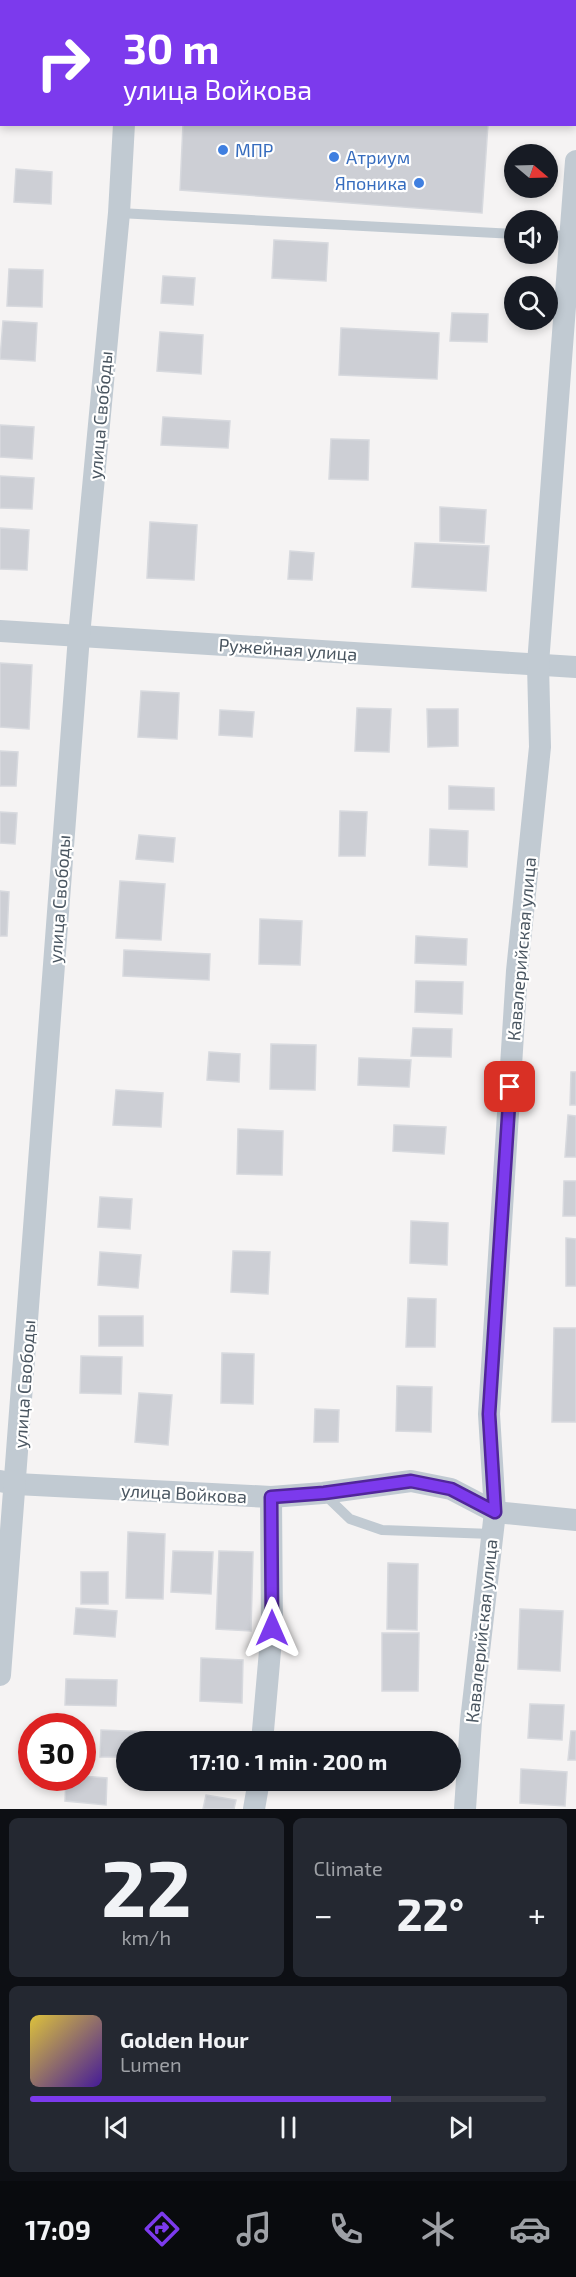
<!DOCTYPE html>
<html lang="en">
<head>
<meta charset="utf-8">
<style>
	:root { --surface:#171b24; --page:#242831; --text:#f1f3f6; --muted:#9ea1a6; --line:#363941; --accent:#7c3aed }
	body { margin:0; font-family:"Exo 2",sans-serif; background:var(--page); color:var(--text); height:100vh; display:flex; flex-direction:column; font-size:22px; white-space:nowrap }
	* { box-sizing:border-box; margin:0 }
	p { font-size:20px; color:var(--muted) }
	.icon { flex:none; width:33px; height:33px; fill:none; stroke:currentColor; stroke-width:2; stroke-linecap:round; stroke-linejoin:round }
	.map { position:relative; height:1809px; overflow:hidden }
	.details { display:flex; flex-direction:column; gap:9px; padding:9px; background:#0d0f14; flex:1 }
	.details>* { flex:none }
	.top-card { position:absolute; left:0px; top:0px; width:576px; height:126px; box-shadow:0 3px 9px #0003; background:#7c3aed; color:#fff; overflow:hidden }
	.needle { width:39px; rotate:109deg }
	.controls { position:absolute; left:504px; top:144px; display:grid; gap:12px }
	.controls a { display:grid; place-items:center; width:54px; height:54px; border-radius:50%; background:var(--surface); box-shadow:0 3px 9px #0003; font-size:30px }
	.speed { position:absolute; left:18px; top:1713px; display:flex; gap:12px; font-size:30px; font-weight:700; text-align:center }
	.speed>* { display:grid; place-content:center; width:78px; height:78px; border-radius:50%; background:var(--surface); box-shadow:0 3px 9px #0003; line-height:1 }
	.speed .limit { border:9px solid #d22; background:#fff; color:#111 }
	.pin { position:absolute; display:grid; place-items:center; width:51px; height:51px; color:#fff; margin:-26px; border-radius:12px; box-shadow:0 3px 9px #0006 }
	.me { position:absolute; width:66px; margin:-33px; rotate:0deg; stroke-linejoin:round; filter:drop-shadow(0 0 4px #0008) }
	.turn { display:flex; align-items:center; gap:21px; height:126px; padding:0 24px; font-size:27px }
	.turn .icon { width:78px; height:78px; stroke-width:2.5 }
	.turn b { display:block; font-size:42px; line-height:51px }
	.big { font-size:45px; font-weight:700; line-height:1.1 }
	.details .tile { flex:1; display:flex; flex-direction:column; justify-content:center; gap:9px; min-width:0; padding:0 21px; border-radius:9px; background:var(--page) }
	.details .dial { align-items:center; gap:0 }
	.dial b { font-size:78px; line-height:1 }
	.song { display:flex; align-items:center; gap:18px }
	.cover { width:72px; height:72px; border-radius:9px; background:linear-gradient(135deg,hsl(50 70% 55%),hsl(260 70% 35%)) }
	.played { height:6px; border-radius:3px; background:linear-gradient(90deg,var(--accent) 70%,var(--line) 70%) }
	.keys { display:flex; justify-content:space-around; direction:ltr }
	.heat { display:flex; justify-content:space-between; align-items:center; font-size:33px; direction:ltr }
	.details .tiles { flex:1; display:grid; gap:9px; grid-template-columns:1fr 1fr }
	.tile:last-child { grid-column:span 2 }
	.trip { position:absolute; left:116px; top:1731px; width:345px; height:60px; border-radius:30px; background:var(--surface); box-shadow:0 3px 9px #0003; font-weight:700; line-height:60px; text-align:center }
	.menu { display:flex; height:96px; justify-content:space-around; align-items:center; background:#090b0e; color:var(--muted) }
	.menu .icon { width:42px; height:42px }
	.menu .active { color:var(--accent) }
	.menu b { font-size:27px; color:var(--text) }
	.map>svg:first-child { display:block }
	.building { fill:#cdcfd5; stroke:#d7d9de; stroke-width:1.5 }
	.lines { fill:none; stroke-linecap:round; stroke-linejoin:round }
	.lane { stroke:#c1cad2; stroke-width:10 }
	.street { stroke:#c1cad2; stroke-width:22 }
	.route-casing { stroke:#51269a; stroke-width:15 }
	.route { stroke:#7c3aed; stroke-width:10 }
	.shop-dot { fill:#3f7fe0; stroke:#fff; stroke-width:2 }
	.labels { text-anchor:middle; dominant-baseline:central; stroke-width:4.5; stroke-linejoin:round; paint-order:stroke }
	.shop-label { font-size:18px; fill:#366cbe; stroke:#fff; text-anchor:start }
	.street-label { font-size:18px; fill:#4a5661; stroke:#fff }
</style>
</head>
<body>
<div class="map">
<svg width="576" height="1809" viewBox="0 0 576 1809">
	<rect width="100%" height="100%" fill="#f5f3f3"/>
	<!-- building -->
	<g class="building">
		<path d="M187,0H418L420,2H187Z"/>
		<path d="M183,124H488L482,213L180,190Z"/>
		<path d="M16,169L52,172L51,204L14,202Z"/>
		<path d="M274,240L328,243L326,281L272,278Z"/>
		<path d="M9,269L43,270L42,307L7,306Z"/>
		<path d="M163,276L195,278L193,305L161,303Z"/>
		<path d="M452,313L488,314L487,342L450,341Z"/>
		<path d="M3,321L37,323L35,361L0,359Z"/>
		<path d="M341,328L439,333L437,379L339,375Z"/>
		<path d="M160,332L203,335L201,374L157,371Z"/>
		<path d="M163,417L230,421L228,448L161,445Z"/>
		<path d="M0,425L34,427L32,459L0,457Z"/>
		<path d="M331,439L369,440L368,480L329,479Z"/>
		<path d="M0,476L34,478L32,509L0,508Z"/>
		<path d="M440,507L486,510L484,543L440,541Z"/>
		<path d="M150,522L197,525L194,580L147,578Z"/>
		<path d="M0,528L29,530L27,570L0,569Z"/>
		<path d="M415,543L489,546L486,591L412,587Z"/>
		<path d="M290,551L314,553L312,580L288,579Z"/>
		<path d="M0,663L32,665L29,729L0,727Z"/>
		<path d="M141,691L179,693L177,739L138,737Z"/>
		<path d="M357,708L391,709L389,752L355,751Z"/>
		<path d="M427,709H458V746L428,747Z"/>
		<path d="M220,710L254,712L252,737L219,735Z"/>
		<path d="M0,751L18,752L16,786H0Z"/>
		<path d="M449,786L494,788V810L449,809Z"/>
		<path d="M340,811L367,812L365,856H339Z"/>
		<path d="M0,812L17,813L15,844L0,843Z"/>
		<path d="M430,829L468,831L467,867L429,865Z"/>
		<path d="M139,835L175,838L173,862L136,859Z"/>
		<path d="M120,881L165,884L161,940L116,938Z"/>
		<path d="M0,891L9,892L7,936H0Z"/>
		<path d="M260,919L302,921L300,965L259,964Z"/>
		<path d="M416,936L467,939L466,965L415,963Z"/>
		<path d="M124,950L210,954L209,980L123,976Z"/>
		<path d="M416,981L463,982L462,1014L415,1012Z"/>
		<path d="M413,1028L452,1029L451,1057L411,1056Z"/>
		<path d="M271,1044L316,1045L315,1090L270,1089Z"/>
		<path d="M209,1052L240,1054L239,1082L207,1080Z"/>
		<path d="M359,1058L411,1060L409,1087L358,1085Z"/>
		<path d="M571,1072H576V1105H570Z"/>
		<path d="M116,1090L163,1093L161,1127L113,1125Z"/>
		<path d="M568,1115L576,1116V1157H565Z"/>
		<path d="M394,1125L446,1127L444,1154L393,1151Z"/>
		<path d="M238,1129L283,1131L282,1175L237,1174Z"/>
		<path d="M564,1181H576V1216H563Z"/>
		<path d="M100,1197L132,1199L130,1229L98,1227Z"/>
		<path d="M411,1221L448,1223L447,1265L410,1263Z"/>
		<path d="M566,1238L576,1239V1286H566Z"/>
		<path d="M233,1251L270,1252L268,1294L231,1292Z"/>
		<path d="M100,1252L141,1255L138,1288L98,1285Z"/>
		<path d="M408,1298L436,1299L435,1347H406Z"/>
		<rect x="99" y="1316" width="44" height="30"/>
		<path d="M554,1328H576V1422H552Z"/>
		<path d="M222,1353L254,1354L253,1404L221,1403Z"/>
		<path d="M81,1356L122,1357L121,1394L80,1393Z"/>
		<path d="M397,1386L432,1387L431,1432L396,1431Z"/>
		<path d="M139,1393L172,1395L168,1445L135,1442Z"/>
		<path d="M315,1409L339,1410L338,1442H314Z"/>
		<path d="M128,1532L165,1534L163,1599L126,1598Z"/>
		<path d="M173,1551L213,1552L211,1594L171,1592Z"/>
		<path d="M219,1551L253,1552L251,1631L216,1629Z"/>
		<path d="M388,1563L418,1564L417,1630L387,1629Z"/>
		<rect x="81" y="1572" width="27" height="32"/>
		<path d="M76,1608L117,1611L115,1637L74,1634Z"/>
		<path d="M520,1609L563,1611L560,1671L518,1669Z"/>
		<path d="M382,1633H419L418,1691H382Z"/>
		<path d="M201,1658L243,1660L242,1703L200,1701Z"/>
		<path d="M66,1679L117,1680L116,1706L65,1705Z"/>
		<path d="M530,1704L564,1705L562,1740L528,1738Z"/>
		<path d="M101,1730L152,1732V1742H126V1757H100Z"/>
		<path d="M571,1731H576V1760H568Z"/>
		<path d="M521,1769L567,1772L565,1806L520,1803Z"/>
		<path d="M82,1776L107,1778L106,1805L65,1801L66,1778Z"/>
		<path d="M206,1795L236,1800L234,1809H203Z"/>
	</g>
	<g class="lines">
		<!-- lane -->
		<g class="lane">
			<path d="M0,26H2"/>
			<path d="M119,213L514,234"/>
			<path d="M548,235L571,236"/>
			<path d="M324,1494L350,1519L382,1530L492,1534"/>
		</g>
		<!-- street -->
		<g class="street">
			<path d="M130,2V0"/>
			<path d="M0,631L576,667"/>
			<path d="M0,1481L16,1484L271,1497L323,1493L411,1481L451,1489L495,1512L576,1520"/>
			<path d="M0,1675L79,636L119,213L124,124"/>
			<path d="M262,1742L272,1628L271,1497"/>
			<path d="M254,1809L259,1780"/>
			<path d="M465,1809L471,1721L495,1512L489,1414L517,971L540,747L538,664L576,161"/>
		</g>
	</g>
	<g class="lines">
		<defs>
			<path id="route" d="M272,1628L271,1497L324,1493L411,1481L451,1489L495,1512L489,1414L510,1087"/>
		</defs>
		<!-- route casing -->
		<use href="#route" class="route-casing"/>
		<!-- route -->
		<use href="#route" class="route"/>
	</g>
	<!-- markers -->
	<g class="shop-dot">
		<circle cx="223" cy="150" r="6"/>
		<circle cx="334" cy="157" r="6"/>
		<circle cx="419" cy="183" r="6"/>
	</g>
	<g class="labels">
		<!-- shop labels -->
		<g class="shop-label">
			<text x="235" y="150">МПР</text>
			<text x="346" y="157">Атриум</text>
			<text x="407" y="183" text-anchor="end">Японика</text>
		</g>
		<!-- street labels -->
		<g class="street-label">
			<text transform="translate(100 415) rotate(-85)">улица Свободы</text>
			<text transform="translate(288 649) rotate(4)">Ружейная улица</text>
			<text transform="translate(59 899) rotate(-86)">улица Свободы</text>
			<text transform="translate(521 949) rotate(-85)">Кавалерийская улица</text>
			<text transform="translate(24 1384) rotate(-86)">улица Свободы</text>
			<text transform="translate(184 1493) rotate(3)">улица Войкова</text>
			<text transform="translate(481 1631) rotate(-84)">Кавалерийская улица</text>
		</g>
	</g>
</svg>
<div class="controls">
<a><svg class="needle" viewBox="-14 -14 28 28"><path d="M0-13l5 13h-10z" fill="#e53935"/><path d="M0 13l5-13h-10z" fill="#9ea1a6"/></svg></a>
<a><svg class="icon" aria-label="sound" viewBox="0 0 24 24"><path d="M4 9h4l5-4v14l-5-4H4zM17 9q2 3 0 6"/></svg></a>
<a><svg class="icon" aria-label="search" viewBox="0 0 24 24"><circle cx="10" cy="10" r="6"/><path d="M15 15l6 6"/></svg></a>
</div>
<div class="speed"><div class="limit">30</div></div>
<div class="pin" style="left:510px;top:1087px;background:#d93025"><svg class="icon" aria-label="arrive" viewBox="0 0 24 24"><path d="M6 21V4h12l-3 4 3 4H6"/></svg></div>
<svg class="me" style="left:272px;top:1628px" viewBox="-20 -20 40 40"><path d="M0-17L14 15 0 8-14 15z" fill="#7c3aed" stroke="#fff" stroke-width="4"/></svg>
<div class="trip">17:10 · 1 min · 200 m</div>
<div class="top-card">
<div class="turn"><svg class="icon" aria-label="right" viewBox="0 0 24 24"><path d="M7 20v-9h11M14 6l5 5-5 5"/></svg><div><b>30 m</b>улица Войкова</div></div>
</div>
</div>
<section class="details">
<div class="tiles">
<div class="tile dial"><b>22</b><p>km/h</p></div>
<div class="tile"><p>Climate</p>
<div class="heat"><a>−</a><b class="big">22°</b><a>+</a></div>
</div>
<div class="tile">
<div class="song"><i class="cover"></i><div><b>Golden Hour</b><p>Lumen</p></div></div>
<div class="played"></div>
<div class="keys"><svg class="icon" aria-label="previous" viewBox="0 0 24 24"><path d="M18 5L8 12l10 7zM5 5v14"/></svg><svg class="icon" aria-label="pause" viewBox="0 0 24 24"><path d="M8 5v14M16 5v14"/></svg><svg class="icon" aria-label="next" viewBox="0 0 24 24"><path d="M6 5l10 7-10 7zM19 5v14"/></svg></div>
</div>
</div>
</section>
<nav class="menu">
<b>17:09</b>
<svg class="icon active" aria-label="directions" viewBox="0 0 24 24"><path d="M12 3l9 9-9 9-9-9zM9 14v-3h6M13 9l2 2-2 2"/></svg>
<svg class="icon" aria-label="music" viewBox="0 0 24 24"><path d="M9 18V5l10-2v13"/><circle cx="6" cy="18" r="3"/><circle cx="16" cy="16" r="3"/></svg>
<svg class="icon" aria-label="phone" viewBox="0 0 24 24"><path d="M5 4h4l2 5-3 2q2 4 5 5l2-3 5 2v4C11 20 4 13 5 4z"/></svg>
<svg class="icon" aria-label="climate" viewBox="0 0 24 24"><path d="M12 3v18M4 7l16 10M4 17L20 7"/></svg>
<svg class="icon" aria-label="car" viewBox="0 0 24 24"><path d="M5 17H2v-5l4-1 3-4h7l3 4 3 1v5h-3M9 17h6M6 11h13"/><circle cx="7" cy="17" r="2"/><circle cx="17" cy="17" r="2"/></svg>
</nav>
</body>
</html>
